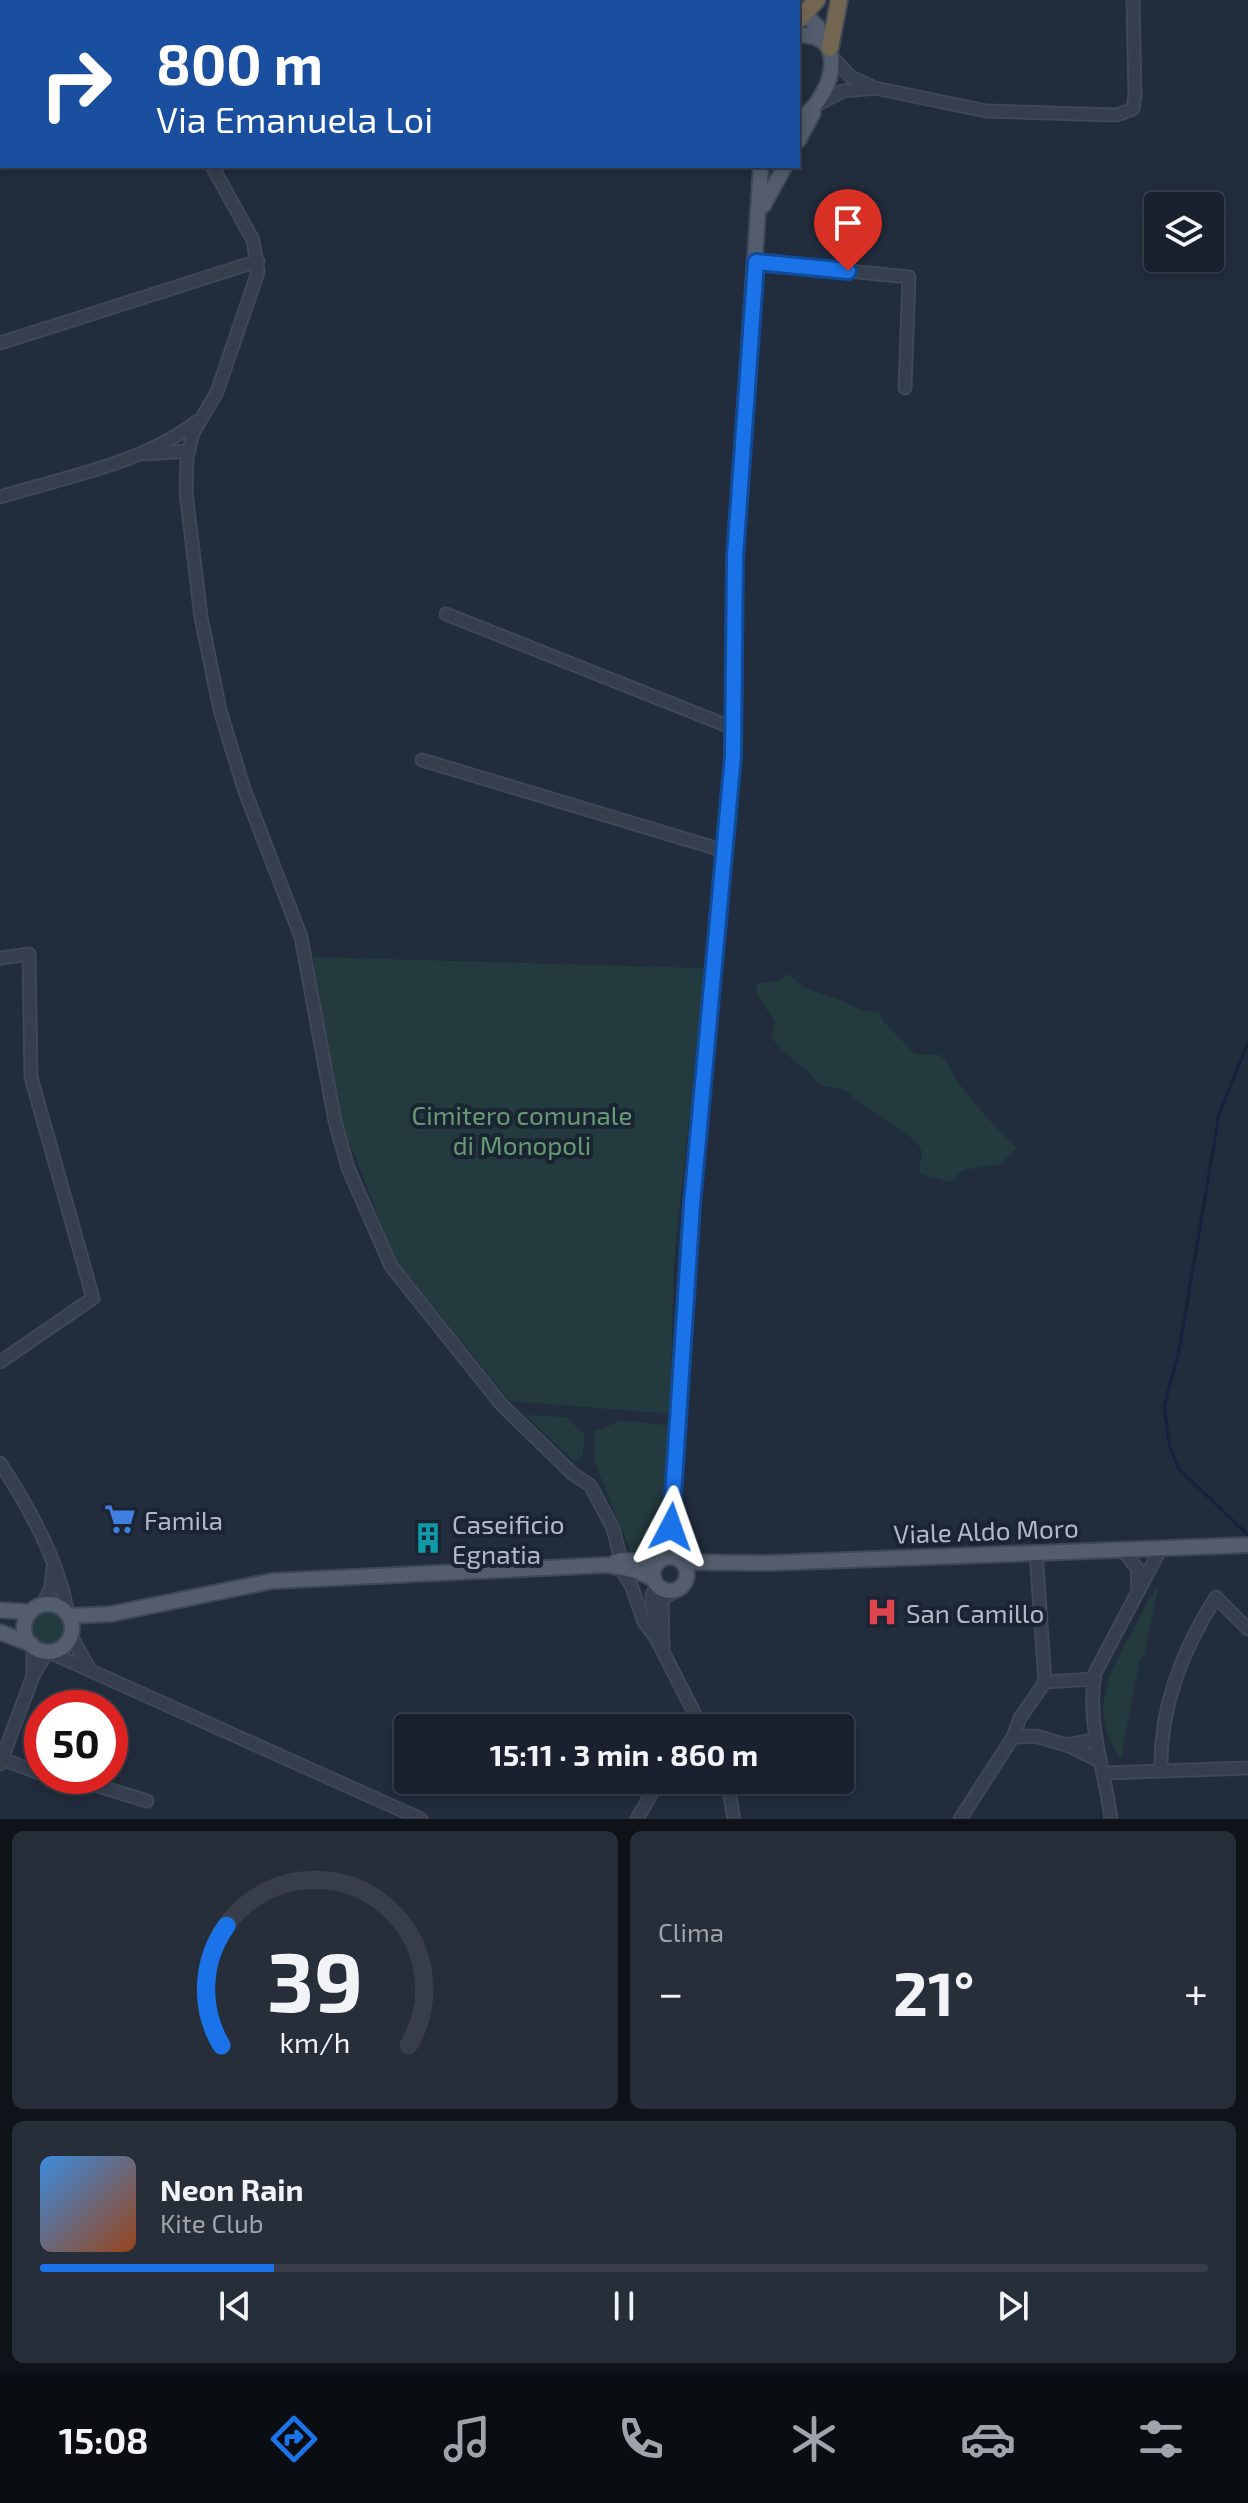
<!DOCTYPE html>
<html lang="it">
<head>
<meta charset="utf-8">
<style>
	:root { --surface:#19212e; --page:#262e3a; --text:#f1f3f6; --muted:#9fa3aa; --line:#373e4a; --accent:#1a73e8 }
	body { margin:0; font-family:"Exo 2",sans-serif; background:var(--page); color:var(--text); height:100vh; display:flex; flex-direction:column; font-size:30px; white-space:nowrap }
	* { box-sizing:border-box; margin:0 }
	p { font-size:26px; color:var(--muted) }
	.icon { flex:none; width:44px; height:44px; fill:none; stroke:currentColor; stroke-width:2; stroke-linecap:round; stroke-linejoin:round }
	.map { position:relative; height:1819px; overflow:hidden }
	.panel { display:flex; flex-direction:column; gap:12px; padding:12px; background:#0e1219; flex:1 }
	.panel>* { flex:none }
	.banner { position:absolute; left:0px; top:0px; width:800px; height:168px; box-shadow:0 4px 12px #0003,0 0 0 2px var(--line); background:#1a4fa0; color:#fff; overflow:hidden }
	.tools { position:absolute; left:1144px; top:192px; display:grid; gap:16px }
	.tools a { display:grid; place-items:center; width:80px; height:80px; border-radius:8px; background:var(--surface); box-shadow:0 4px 12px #0003,0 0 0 2px var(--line); font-size:40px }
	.speed { position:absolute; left:24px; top:1690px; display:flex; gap:16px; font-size:40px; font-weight:700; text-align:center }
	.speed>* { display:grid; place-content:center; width:104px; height:104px; border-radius:50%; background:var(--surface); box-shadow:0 4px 12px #0003,0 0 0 2px var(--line); line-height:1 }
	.speed .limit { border:12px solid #d22; background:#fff; color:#111 }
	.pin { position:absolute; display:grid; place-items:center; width:68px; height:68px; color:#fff; margin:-82px -34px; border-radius:50% 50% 50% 0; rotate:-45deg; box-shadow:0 0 8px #0007 }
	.pin .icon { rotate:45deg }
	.me { position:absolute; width:88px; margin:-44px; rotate:4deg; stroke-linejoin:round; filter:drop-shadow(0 0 6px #0008) }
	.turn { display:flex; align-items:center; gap:28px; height:168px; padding:0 24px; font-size:36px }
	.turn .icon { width:104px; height:104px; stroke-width:2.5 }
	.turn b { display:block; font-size:56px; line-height:68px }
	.big { font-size:60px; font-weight:700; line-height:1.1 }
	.panel .card { flex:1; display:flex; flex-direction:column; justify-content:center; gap:12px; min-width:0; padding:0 28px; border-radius:12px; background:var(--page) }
	.panel .dial { align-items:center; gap:0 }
	.dial svg { height:208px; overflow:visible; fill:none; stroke:var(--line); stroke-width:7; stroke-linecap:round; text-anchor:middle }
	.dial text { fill:var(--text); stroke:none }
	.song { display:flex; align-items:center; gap:24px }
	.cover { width:96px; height:96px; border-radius:12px; background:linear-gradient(135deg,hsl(210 70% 55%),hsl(20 70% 35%)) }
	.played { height:8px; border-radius:4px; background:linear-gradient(90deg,var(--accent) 20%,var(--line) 20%) }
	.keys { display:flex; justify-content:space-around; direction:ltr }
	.heat { display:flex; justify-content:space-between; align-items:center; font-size:44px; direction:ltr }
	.panel .tiles { flex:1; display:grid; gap:12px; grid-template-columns:1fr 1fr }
	.card:last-child { grid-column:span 2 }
	.trip { position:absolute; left:394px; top:1714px; width:460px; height:80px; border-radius:8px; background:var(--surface); box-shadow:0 4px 12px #0003,0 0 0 2px var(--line); font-weight:700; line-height:80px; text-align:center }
	.dock { display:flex; height:128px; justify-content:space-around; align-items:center; background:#0a0d12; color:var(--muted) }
	.dock .icon { width:56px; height:56px }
	.dock .active { color:var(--accent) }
	.dock b { font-size:36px; color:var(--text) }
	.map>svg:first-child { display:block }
	.green { fill:#233a3e }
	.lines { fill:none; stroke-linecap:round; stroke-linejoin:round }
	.stream { stroke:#14233b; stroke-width:3 }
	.minor-casing { stroke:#3e4856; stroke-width:15 }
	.major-casing { stroke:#3e4856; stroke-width:18 }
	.highway-casing { stroke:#404958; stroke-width:20 }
	.minor { stroke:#353f4d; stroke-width:11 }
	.major { stroke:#535d6d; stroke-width:14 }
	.highway { stroke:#736752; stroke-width:16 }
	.route-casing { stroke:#114b97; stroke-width:20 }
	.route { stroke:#1a73e8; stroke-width:14 }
	.labels { text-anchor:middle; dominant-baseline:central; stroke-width:8; stroke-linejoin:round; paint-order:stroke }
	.park-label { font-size:26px; fill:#669b73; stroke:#1a2432 }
	.poi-label { font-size:26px; fill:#b1b9c9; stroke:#1a2432; text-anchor:start }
	.street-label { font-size:26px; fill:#b1b9c9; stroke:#1a2432 }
</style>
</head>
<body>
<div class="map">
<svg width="1248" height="1819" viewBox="0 0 1248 1819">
	<rect width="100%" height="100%" fill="#212c3d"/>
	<!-- green -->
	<g class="green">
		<path d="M313,957L705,968L674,1262L670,1414L510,1401L395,1259L341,1121Z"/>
		<path d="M789,974C807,994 819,991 841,1000C856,1007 861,1013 878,1011L883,1021L915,1054L940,1055C951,1065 952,1075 961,1086C978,1109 997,1128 1017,1148L1001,1164L964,1170L949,1182L919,1173L922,1152L917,1142L842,1089L820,1085C804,1064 787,1059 771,1037L775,1022L757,995V984L777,981Z"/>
		<path d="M525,1415L566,1417L585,1435L582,1457L575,1462Z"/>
		<path d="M621,1420L674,1426L659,1553L632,1554L594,1461V1432Z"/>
		<path d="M1158,1588L1144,1656L1140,1658L1121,1759C1086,1711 1111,1669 1136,1625C1142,1613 1148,1597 1158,1588Z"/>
		<circle cx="48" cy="1629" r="16"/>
	</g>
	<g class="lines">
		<!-- stream -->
		<path class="stream" d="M1248,1043L1219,1114L1179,1351L1164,1406L1170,1448L1179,1469L1248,1535"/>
		<defs>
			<g id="minor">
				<path d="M138,0L139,2"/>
				<path d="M831,56L851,77L875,88L986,111L1117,115L1133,109L1135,95L1133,0"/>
				<path d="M820,103L843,91L875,88"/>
				<path d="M212,166L253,240L258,272L217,392L193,433L187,458L186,492L201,617L220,710L244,789L301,937L335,1121L348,1168L391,1266L502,1405L573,1474L590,1485L613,1528L621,1560"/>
				<path d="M756,262L909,277L905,388"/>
				<path d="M0,343L258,261"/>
				<path d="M145,454L189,451"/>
				<path d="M0,497C64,477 142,464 196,422"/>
				<path d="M446,614L733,728"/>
				<path d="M422,760L725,851"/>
				<path d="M0,958L29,954L31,1077L93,1298L0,1362"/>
				<path d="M0,1463C29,1507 60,1562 68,1615"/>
				<path d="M1122,1549L1137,1568L1138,1591"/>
				<path d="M1036,1552L1045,1682"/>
				<path d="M621,1569L631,1585L644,1622L656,1638L702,1728"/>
				<path d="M42,1605L51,1587L53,1567"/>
				<path d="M655,1630L652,1596L657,1584"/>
				<path d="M71,1636L90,1670"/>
				<path d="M663,1647L662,1600L677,1589"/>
				<path d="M49,1652L421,1819"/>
				<path d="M33,1676V1646"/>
				<path d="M827,1728H834"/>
				<path d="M1013,1737L1020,1718L1045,1682L1094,1679"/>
				<path d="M1067,1745L1100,1761"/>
				<path d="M2,1759L42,1774"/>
				<path d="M0,1764L33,1676L47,1652"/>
				<path d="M1161,1771C1159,1709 1183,1649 1216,1597L1248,1629"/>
				<path d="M1105,1773L1248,1768"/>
				<path d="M66,1776L147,1801"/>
				<path d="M727,1780L734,1819"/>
				<path d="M834,1780L840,1781L846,1775L840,1750"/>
				<path d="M637,1819L659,1780"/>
				<path d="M960,1819L1013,1737L1036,1736L1066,1745L1094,1740"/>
				<path d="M1111,1819C1105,1770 1086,1723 1095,1673L1161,1548"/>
			</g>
			<g id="major">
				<path d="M753,0V2"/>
				<path d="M771,0L774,2"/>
				<path d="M798,8L818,27L824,40"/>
				<path d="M798,35C854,33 830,103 798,120"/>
				<path d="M798,141L813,113"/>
				<path d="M763,206L785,166"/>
				<circle cx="670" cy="1574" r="17"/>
				<path d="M661,1560L671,1527L692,1204L733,756L735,557L761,166"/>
				<path d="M682,1562L768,1563L1248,1545"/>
				<path d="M614,1563L621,1560L657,1563"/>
				<circle cx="48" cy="1628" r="24"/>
				<path d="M0,1610L30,1612"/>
				<path d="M69,1616L111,1614L272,1581L606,1565L637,1571L654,1579"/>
				<path d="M0,1632L31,1644"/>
			</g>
			<g id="highway">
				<path d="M798,20L817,0"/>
				<path d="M830,48L839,0"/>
			</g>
		</defs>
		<!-- minor casing -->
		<use href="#minor" class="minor-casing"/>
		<!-- major casing -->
		<use href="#major" class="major-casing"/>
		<!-- highway casing -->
		<use href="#highway" class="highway-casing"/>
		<!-- minor -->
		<use href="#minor" class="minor"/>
		<!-- major -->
		<use href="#major" class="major"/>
		<!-- highway -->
		<use href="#highway" class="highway"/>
	</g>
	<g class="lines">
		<defs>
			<path id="route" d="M671,1527L692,1204L733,756L735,557L756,262L848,271"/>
		</defs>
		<!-- route casing -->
		<use href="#route" class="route-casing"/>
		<!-- route -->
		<use href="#route" class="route"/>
	</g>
	<!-- icons -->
	<defs>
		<symbol id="supermarket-bare" viewBox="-9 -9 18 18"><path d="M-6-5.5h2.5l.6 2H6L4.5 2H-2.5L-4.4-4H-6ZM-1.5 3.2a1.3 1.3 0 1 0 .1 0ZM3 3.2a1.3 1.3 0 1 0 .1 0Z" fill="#3f7fe0" stroke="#1a2432" stroke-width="2.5" paint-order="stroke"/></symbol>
		<symbol id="building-bare" viewBox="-9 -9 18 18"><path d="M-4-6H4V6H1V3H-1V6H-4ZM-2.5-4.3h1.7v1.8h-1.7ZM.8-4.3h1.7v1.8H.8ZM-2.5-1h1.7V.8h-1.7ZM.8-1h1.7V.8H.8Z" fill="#0f9aa8" stroke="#1a2432" stroke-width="2.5" paint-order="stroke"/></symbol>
		<symbol id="hospital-bare" viewBox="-9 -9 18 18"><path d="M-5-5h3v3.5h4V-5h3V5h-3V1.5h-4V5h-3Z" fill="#e0444e" stroke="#1a2432" stroke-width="2.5" paint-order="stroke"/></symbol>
	</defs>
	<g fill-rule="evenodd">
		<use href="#supermarket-bare" x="98" y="1497" width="44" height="44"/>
		<use href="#building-bare" x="406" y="1516" width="44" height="44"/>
		<use href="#hospital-bare" x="860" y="1590" width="44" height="44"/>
	</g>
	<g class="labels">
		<!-- park labels -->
		<g class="park-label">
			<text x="522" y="1114">Cimitero comunale<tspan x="522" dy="30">di Monopoli</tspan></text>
		</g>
		<!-- poi labels -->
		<g class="poi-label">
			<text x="144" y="1519">Famila</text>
			<text x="452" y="1523">Caseificio<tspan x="452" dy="30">Egnatia</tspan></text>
			<text x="906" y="1612">San Camillo</text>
		</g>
		<!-- street labels -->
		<g class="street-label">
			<text transform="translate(986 1530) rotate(-2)">Viale Aldo Moro</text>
		</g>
	</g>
</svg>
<div class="tools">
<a><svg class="icon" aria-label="layers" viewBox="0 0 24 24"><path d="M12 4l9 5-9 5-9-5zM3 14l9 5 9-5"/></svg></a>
</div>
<div class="speed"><div class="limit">50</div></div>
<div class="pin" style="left:848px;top:271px;background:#d93025"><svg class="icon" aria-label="arrive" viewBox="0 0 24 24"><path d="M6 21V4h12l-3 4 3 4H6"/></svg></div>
<svg class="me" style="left:671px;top:1527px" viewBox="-20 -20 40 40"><path d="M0-17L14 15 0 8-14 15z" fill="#1a73e8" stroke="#fff" stroke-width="4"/></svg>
<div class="trip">15:11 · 3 min · 860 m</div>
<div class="banner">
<div class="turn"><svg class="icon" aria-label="right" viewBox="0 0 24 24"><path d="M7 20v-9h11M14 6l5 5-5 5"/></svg><div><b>800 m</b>Via Emanuela Loi</div></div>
</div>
</div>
<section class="panel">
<div class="tiles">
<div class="card dial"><svg viewBox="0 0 100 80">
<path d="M14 69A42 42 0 1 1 86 69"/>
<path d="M14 69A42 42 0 0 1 16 23" stroke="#1a73e8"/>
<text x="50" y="56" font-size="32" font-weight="700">39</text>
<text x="50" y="72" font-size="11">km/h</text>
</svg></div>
<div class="card"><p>Clima</p>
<div class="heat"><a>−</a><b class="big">21°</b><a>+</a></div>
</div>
<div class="card">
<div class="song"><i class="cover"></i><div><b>Neon Rain</b><p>Kite Club</p></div></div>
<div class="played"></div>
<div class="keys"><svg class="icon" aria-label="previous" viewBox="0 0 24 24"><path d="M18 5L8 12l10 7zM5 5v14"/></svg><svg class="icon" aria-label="pause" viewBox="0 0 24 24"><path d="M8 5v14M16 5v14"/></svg><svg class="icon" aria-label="next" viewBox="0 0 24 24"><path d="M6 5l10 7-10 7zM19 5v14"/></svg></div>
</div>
</div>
</section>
<nav class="dock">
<b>15:08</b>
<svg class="icon active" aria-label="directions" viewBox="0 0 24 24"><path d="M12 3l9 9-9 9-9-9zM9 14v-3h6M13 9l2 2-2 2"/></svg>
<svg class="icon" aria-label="music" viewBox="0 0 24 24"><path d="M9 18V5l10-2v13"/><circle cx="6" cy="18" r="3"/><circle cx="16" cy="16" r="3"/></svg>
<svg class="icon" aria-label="phone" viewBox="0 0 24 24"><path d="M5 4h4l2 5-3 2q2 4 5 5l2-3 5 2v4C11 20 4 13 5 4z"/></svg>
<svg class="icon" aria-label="climate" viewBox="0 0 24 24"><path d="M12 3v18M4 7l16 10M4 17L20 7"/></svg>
<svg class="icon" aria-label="car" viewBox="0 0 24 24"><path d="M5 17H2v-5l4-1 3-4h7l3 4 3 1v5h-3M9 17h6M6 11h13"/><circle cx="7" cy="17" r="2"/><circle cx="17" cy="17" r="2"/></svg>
<svg class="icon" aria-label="filters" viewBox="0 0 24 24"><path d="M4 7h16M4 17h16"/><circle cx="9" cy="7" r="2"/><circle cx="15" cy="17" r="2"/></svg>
</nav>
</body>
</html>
